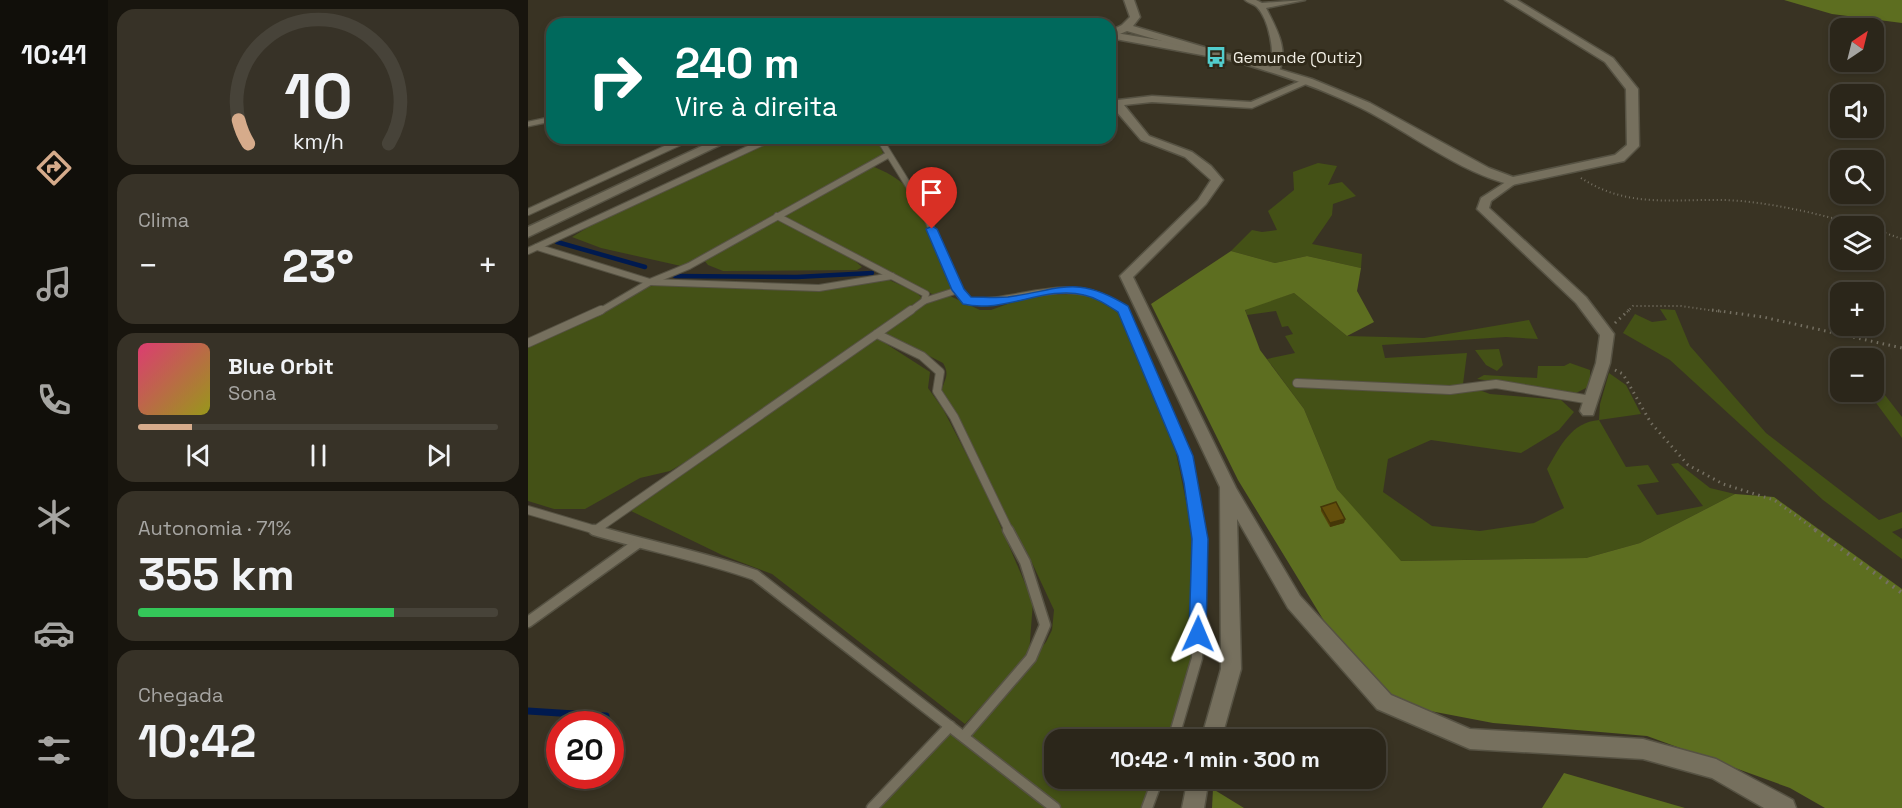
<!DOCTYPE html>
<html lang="pt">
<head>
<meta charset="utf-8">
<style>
	:root { --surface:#2b261a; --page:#373227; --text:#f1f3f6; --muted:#a6a5a2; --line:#474339; --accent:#d6ab8b }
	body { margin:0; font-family:"Space Grotesk",sans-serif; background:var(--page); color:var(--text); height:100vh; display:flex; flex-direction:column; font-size:22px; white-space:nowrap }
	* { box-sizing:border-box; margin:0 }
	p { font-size:20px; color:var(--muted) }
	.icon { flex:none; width:33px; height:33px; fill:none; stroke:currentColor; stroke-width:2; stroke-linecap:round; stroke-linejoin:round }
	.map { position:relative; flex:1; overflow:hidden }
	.details { display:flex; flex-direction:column; gap:9px; padding:9px; background:#18150e; width:420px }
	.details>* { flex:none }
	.guide { position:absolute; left:18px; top:18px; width:570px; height:126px; border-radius:18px; box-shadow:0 3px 9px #0003,0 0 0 2px var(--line); background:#00695c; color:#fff; overflow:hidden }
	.needle { width:39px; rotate:35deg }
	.tools { position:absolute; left:1302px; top:18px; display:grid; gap:12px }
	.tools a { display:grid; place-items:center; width:54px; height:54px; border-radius:12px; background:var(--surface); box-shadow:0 3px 9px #0003,0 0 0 2px var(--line); font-size:30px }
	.speed { position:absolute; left:18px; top:711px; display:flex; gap:12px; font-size:30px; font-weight:700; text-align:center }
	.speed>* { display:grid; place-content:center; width:78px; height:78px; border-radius:50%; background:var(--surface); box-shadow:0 3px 9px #0003,0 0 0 2px var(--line); line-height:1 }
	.speed .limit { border:9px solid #d22; background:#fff; color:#111 }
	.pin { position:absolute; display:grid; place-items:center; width:51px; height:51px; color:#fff; margin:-62px -26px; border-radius:50% 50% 50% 0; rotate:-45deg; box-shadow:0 0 6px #0007 }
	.pin .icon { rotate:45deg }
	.me { position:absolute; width:66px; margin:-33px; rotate:1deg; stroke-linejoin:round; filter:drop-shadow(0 0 4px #0008) }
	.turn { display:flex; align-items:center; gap:21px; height:126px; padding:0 30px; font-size:27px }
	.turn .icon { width:78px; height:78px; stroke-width:2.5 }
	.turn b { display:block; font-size:42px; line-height:51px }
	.big { font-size:45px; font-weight:700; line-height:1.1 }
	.details .tile { flex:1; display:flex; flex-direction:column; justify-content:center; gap:9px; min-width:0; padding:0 21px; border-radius:18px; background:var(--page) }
	.details .dial { align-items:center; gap:0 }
	.dial svg { height:156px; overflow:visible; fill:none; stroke:var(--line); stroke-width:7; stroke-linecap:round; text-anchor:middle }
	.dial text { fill:var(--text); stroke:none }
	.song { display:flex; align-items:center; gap:18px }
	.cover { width:72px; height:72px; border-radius:9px; background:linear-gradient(135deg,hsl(340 70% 55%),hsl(60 70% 35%)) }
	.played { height:6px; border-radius:3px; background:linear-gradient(90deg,var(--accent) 15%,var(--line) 15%) }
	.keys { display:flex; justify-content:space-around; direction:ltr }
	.heat { display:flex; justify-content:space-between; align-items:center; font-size:33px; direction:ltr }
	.charge { height:9px; border-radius:4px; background:linear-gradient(90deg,#34c759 71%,var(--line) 0) }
	.trip { position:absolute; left:516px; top:729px; width:342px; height:60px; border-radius:18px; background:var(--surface); box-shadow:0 3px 9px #0003,0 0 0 2px var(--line); font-weight:700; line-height:60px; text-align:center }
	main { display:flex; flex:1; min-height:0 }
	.menu { display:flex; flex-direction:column; width:108px; justify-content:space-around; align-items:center; background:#110f0a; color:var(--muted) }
	.menu .icon { width:42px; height:42px }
	.menu .on { color:var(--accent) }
	.menu b { font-size:27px; color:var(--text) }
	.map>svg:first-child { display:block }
	.green { fill:#445116 }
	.forest { fill:#5d6e20 }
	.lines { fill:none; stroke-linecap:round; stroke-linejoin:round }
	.stream-far1 { stroke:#001a4f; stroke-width:4.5 }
	.stream { stroke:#001a4f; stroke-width:7 }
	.lane-far3-casing { stroke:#565243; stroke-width:7 }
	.lane-far2-casing { stroke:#565243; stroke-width:8 }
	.lane-far1-casing { stroke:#565243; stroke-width:10 }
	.lane-casing { stroke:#565243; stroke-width:13 }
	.street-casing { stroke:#565243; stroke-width:3 }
	.secondary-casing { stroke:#565243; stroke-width:3 }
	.path-far2 { stroke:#757062; stroke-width:2; stroke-dasharray:1 3; stroke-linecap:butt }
	.path-far1 { stroke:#757062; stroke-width:3; stroke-dasharray:1.5 4.5; stroke-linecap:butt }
	.path { stroke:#757062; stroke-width:4; stroke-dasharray:2 6; stroke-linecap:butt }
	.lane-far3 { stroke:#76705e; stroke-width:4.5 }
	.lane-far2 { stroke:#76705e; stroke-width:6 }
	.lane-far1 { stroke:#76705e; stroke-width:8 }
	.lane { stroke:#76705e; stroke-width:10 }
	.street { fill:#76705e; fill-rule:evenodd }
	.secondary { fill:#76705e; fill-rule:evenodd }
	.wall { fill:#554309 }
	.shaded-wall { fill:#453708 }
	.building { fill:#634e0b; stroke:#453708; stroke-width:1.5 }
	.route { fill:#1a73e8; stroke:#114b97; stroke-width:1.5 }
	.labels { text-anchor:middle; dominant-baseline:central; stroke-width:6; stroke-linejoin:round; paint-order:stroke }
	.far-poi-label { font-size:16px; fill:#f1eee4; stroke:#2f2919; text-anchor:start }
</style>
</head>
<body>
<main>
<nav class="menu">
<b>10:41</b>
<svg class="icon on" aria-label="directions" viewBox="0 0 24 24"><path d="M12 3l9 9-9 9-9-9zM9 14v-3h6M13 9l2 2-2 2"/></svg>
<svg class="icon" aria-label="music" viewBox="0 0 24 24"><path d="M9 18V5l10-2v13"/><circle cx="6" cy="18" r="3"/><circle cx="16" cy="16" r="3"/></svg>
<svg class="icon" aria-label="phone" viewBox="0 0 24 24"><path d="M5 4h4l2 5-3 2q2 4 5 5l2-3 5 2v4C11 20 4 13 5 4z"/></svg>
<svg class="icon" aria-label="climate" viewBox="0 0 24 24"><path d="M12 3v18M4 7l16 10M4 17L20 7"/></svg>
<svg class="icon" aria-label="car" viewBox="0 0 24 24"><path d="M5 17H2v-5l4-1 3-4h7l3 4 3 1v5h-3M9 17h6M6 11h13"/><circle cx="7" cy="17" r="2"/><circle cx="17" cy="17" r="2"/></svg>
<svg class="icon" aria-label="filters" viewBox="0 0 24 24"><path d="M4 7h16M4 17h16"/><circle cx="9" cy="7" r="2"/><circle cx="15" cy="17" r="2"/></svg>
</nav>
<section class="details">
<div class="tile dial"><svg viewBox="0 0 100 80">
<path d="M14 69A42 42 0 1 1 86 69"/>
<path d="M14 69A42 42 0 0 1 9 57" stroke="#d6ab8b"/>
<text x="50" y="56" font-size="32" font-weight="700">10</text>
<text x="50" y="72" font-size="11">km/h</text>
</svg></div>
<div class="tile"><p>Clima</p>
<div class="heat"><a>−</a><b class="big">23°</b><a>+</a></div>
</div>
<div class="tile">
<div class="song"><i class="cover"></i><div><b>Blue Orbit</b><p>Sona</p></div></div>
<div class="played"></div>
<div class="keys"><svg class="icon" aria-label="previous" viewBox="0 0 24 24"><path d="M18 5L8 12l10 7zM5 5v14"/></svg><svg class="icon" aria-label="pause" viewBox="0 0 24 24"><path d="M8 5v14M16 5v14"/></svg><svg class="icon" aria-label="next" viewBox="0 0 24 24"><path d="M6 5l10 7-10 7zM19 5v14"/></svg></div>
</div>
<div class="tile"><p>Autonomia · 71%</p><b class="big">355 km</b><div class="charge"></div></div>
<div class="tile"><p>Chegada</p><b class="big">10:42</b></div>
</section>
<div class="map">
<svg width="1374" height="808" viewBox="0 0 1374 808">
	<rect width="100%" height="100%" fill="#393323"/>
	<!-- green -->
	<g class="green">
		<path d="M246,138H348L356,155L160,264L153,266L73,248L44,237L67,223Z"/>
		<path d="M790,163L809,166L800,185L814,182L828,196L805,204L804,215L784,244L834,254L833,268L779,256L747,263L703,251L724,230L734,232L749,230L740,211L766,190L765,172Z"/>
		<path d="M344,166C356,171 371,178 380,189C401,217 412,256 426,288L408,296L253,216Z"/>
		<path d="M249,219L326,260L334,267L329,270L195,271L180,265L176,260Z"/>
		<path d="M359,279L388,292L394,298L178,450L142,471L112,478L57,509H26L0,501V346L124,285L287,291Z"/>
		<path d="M766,293L819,336L896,338L1001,320L1010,339L978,337L854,345L857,358L939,353L935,384L962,394L1033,400L1046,412L1031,430L993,453L903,440L860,459L855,492L904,526L952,531L1006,523L1036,508L1019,469C1032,447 1043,422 1071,420L1072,404L1081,373L1098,385L1113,414L1071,420L1098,467L1120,465L1131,482L1109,485L1129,515L1175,506L1143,464L1150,463L1182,488L1207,494L1112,543L1058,558L869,561L809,489L776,409L739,359L767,353L757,336L765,334L760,326L754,327L748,311L719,315L717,309Z"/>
		<path d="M555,294L575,302L592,313L607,344L647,448L663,525L665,639L662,682L643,739L526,740V778L627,779L615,808H533L441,735L518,642L524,630L526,610L499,552L461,489L444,444L413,393C415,381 423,376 415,363L356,333L392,306L422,296L452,310H463L485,302L514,295Z"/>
		<path d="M1132,309L1147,310L1162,346L1238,433L1351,520L1374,512V528L1364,532L1374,539V559L1295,500L1142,360L1095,333L1107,314L1124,322L1139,320Z"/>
		<path d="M349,338L402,372L400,388L415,409L458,492L505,602L501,654L437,724L244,574L194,555L103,511Z"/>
		<path d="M971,349L975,365L969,371L958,365L947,350Z"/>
		<path d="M1042,363L1062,370V386L1044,395L1006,387L949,379L956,375L1009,378L1010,366H1036Z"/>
		<path d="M1346,381L1374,417V438L1340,392H1346Z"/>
		<path d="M416,734H424L519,808H349Z"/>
	</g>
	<!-- forest -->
	<g class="forest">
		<path d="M1256,0H1374V23L1304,14Z"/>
		<path d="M703,251L747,263L779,256L833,268L829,291L846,322L819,336L766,293L717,310L732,350L776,409L809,489L873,561L1058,558L1112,543L1207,494L1246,497L1374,589V808H1297L1262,788L1119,736L965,723L876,706L815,652L710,480L623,304Z"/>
		<path d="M1036,773L1157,808H1014Z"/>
		<path d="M685,789L716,808H684Z"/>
	</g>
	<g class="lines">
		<!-- stream-far1 -->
		<g class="stream-far1">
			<path d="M29,242L117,267"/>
			<path d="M147,276L269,277L344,273"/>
		</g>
		<!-- stream -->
		<path class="stream" d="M0,711L78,716"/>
		<defs>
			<path id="lane-far3" d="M0,124L24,119"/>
			<g id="lane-far2">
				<path d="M351,138L395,209L430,290L439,301C488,305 535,275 581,301C587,304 593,307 596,312"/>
				<path d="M0,212L161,138"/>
				<path d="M249,216L398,294L396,301L381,312"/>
				<path d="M9,247L122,282L291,288L364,276"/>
				<path d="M0,251L244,138"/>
				<path d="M396,301L430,290"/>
				<path d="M71,312L122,282L161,266L360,155"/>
			</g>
			<g id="lane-far1">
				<path d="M596,310L657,456L671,531"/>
				<path d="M349,334L394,356L412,372L409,391L426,417L481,531"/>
				<path d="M0,343L73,310"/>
				<path d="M769,383L922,390L968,384L1063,400"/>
				<path d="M0,510L71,531"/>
				<path d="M69,529L383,310"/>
			</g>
			<g id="lane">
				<path d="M66,530C119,546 174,556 227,575L527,808"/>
				<path d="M0,622L110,543"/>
				<path d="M436,736L503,658L517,625L497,562L480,530"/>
				<path d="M645,740L669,658L670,530"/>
				<path d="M344,808L422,726"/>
				<path d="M619,808L630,778"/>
			</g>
			<g id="street">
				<path d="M717,0H728L734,3L777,0L738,8C748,28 762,51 750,73L742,71C748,55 741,19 729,7C726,4 720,3 717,0Z"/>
				<path d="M582,32L684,49L689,52L679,56L582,38Z"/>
				<path d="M777,79L785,81L724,108L624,102L596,105L621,136L664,152L683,166L695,180L678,204L605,277L708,488L772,596L863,695L942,729L1115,739L1188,759L1265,800L1268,808H1236L1184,778L1115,759L942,749L849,709L760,608L709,519L713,669L693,740H673L693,669L692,487L592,276L670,200L683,180L657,157L613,140L582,104V97L590,100L624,96L723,102Z"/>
				<path d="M984,178L988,179V183L963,201L961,208L1058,297L1086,334L1082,363L1065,415H1055L1052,411L1068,363L1072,335L1048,303L949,209L953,198Z"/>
				<path d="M660,778H681L676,808H654Z"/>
			</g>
			<g id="secondary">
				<path d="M596,0H606L612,17L605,26L784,79L842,103L961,168L985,177L1087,155L1099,145L1098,89L1077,62L977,0H989L1085,58L1110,89L1111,146L1096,161L984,185C930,172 883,133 833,108C760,72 677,54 599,31L582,38V31L594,25L602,17Z"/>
				<path d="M191,138H207L0,237V227Z"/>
			</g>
		</defs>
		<!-- lane-far3 casing -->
		<use href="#lane-far3" class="lane-far3-casing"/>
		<!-- lane-far2 casing -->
		<use href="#lane-far2" class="lane-far2-casing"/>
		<!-- lane-far1 casing -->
		<use href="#lane-far1" class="lane-far1-casing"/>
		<!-- lane casing -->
		<use href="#lane" class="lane-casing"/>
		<!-- street casing -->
		<use href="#street" class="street-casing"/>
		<!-- secondary casing -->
		<use href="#secondary" class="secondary-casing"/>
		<!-- path-far2 -->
		<g class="path-far2">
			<path d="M1053,178C1105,212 1156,196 1213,201C1255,205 1294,215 1334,226"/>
			<path d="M1346,229L1374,239"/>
			<path d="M1099,312L1105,306H1153L1195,312"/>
		</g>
		<!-- path-far1 -->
		<g class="path-far1">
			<path d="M1184,310L1235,317L1374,348"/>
			<path d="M1087,323L1101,310"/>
			<path d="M1087,370L1095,374L1123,423L1160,465L1195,484L1246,500L1289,531"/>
		</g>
		<!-- path -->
		<path class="path" d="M1287,530L1374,593"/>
		<!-- lane-far3 -->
		<use href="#lane-far3" class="lane-far3"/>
		<!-- lane-far2 -->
		<use href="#lane-far2" class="lane-far2"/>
		<!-- lane-far1 -->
		<use href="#lane-far1" class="lane-far1"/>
		<!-- lane -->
		<use href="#lane" class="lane"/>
		<!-- street -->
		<use href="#street" class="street"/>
		<!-- secondary -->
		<use href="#secondary" class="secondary"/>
	</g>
	<!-- wall -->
	<path class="wall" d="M793,507L817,519L816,523L802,527L793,511Z"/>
	<!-- shaded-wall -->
	<path class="shaded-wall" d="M817,519L816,523L802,527V523Z"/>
	<!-- building -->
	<path class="building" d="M808,502L817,519L802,523L793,507Z"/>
	<!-- route -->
	<path class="route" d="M404,226L409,229L436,289L443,297C455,297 468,298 480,297C533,290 548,274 600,306L665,456L680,539L678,634L676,640L670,642L664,640L661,634L664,539L656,483L650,456L590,312C579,305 569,298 556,295C517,285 476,314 435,304L424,290L398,229Z"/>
	<!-- icons -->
	<defs>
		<symbol id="bus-bare" viewBox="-9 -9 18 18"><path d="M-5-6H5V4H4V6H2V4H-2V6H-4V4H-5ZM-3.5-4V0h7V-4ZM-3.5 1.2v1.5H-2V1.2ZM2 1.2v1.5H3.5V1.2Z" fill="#52cdcd" stroke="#2f2919" stroke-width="2.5" paint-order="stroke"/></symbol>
	</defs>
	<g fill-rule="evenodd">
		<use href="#bus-bare" x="673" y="42" width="30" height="30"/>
	</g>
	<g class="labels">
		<!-- far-poi labels -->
		<g class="far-poi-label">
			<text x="705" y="57">Gemunde (Outiz)</text>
		</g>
	</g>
</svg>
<div class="tools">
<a><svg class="needle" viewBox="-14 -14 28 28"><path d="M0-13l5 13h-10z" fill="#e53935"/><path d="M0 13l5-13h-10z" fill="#a6a5a2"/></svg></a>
<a><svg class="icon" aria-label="sound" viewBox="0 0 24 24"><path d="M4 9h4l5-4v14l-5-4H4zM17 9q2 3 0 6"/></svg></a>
<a><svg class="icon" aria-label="search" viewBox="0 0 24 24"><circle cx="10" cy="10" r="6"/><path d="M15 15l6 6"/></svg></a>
<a><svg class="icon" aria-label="layers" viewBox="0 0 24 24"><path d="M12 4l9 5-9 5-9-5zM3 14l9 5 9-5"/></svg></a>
<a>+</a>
<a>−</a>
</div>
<div class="speed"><div class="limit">20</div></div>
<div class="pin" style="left:404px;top:229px;background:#d93025"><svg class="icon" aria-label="arrive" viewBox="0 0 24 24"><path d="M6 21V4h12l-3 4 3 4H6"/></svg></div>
<svg class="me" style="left:670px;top:634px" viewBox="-20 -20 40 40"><path d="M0-17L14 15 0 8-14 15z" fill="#1a73e8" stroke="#fff" stroke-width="4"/></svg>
<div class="trip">10:42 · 1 min · 300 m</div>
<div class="guide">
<div class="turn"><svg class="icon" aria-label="right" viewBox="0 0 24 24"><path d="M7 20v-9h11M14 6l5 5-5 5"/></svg><div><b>240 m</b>Vire à direita</div></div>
</div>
</div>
</main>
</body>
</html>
